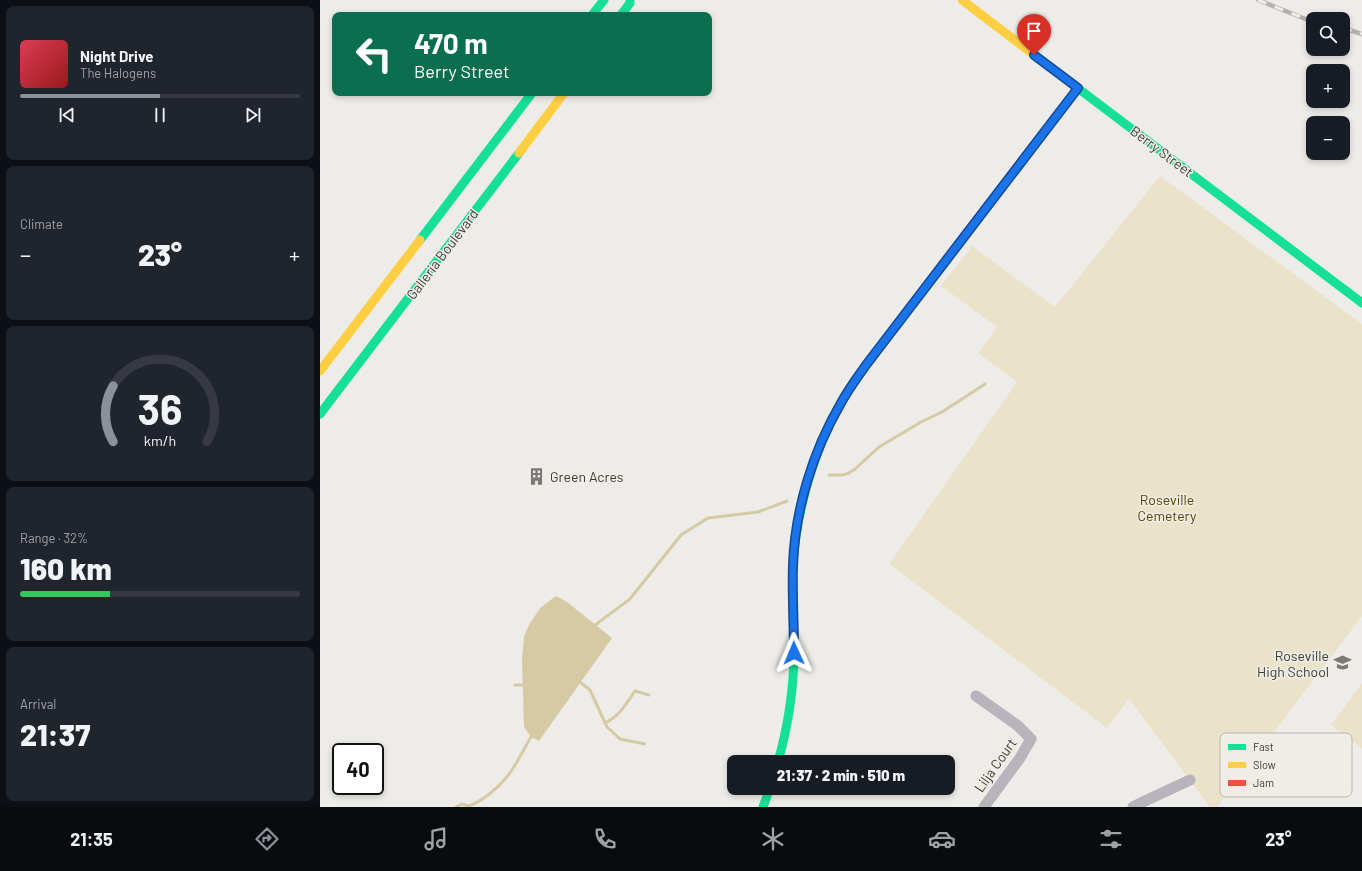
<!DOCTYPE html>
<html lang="en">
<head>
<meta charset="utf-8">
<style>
	:root { --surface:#171b24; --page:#20242c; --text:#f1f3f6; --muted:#9ea1a6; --line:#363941; --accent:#8c9099 }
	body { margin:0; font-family:Barlow,sans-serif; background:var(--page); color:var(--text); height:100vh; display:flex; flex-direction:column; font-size:15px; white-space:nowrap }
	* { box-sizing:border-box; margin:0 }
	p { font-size:13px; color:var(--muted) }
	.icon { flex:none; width:22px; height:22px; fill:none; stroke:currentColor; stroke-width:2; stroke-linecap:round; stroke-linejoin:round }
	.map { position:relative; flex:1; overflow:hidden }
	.drawer { display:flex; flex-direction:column; gap:6px; padding:6px; background:#0d0f14; width:320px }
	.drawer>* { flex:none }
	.top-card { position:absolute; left:12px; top:12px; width:380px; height:84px; border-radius:8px; box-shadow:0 2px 6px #0003; background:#0b6e4f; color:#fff; overflow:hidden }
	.tools { position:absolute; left:986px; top:12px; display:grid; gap:8px }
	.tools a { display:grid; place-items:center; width:44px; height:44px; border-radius:8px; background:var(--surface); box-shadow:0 2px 6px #0003; font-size:20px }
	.speed { position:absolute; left:12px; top:743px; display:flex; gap:8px; font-size:20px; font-weight:700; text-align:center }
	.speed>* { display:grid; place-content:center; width:52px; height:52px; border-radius:50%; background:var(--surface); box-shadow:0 2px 6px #0003; line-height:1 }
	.speed .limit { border:2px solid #111; border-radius:6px; background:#fff; color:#111 }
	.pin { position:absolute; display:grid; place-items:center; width:34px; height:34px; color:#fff; margin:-41px -17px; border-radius:50% 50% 50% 0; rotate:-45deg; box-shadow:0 0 4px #0007 }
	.pin .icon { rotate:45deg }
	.me { position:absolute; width:44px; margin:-22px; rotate:359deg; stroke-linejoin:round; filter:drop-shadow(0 0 3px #0008) }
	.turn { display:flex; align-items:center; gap:14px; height:84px; padding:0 16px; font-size:18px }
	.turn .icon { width:52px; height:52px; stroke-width:2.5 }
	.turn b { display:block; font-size:28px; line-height:34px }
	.big { font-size:30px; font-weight:800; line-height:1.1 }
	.drawer .card { flex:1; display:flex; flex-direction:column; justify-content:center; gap:6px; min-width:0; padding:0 14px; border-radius:8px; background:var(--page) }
	.drawer .dial { align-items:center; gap:0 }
	.dial svg { height:104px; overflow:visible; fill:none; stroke:var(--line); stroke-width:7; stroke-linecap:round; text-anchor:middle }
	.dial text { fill:var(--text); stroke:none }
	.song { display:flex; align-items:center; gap:12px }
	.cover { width:48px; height:48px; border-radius:6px; background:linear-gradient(135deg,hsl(350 70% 55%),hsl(0 70% 35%)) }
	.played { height:4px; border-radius:2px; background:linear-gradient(90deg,var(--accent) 50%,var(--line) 50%) }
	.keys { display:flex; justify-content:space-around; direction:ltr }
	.heat { display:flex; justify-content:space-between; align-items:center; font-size:22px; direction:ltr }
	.charge { height:6px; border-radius:3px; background:linear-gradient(90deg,#34c759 32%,var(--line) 0) }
	.trip { position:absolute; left:407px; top:755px; width:228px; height:40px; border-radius:8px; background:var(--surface); box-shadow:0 2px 6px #0003; font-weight:800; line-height:40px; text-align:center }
	.tabs { display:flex; height:64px; justify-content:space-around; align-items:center; background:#090b0e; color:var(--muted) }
	.tabs .icon { width:28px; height:28px }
	.tabs .selected { color:var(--accent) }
	.tabs b { font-size:18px; color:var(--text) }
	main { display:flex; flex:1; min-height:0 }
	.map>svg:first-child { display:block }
	.green { fill:#eae3c9 }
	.water { fill:#d5caa3 }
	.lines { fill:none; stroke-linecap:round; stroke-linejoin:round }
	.stream { stroke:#d5caa3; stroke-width:3 }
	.street { stroke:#b7b4bb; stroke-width:11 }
	.fast { stroke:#16e098; stroke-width:9 }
	.slow { stroke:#ffcf43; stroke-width:9 }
	.jam { stroke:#f24e42; stroke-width:9 }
	.rail-casing { stroke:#b3b1b3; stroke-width:4.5 }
	.rail { stroke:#efede6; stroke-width:3; stroke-dasharray:9; stroke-linecap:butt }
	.route-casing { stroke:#114b97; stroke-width:10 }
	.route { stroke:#1a73e8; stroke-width:7 }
	.labels { text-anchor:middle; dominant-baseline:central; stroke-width:3; stroke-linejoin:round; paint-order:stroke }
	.street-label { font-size:14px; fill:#3c3b38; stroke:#efede6 }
	.poi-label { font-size:14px; fill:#3c3b38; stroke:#efede6; text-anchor:start }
	.park-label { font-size:14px; fill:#564600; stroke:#efede6 }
	.key { fill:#efede6; stroke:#b9b8b2; stroke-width:1 }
	.key-label { font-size:11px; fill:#3c3b38 }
</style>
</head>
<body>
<main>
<section class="drawer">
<div class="card">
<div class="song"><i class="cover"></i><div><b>Night Drive</b><p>The Halogens</p></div></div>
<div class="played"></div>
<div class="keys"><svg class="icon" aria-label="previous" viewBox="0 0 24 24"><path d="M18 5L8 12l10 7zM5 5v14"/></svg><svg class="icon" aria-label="pause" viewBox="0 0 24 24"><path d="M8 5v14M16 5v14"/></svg><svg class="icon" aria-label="next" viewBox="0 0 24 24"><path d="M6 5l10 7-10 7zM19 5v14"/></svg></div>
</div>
<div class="card"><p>Climate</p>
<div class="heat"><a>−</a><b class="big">23°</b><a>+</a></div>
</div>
<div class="card dial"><svg viewBox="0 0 100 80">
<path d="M14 69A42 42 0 1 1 86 69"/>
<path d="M14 69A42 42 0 0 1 14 26" stroke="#8c9099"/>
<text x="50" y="56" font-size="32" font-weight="700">36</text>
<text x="50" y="72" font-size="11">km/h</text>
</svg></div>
<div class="card"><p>Range · 32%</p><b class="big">160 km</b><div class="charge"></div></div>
<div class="card"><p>Arrival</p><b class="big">21:37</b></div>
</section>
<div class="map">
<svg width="1042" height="807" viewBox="0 0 1042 807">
	<rect width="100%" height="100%" fill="#edece8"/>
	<!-- green -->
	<g class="green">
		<path d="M840,176L1042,324V616L897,807H890L809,699L787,728L569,564L697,382L658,353L677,327L621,286L652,246L735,307Z"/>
		<path d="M1042,683V748L1011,725Z"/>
	</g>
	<!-- water -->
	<path class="water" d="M236,596L247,602L292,638L219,741L211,737L204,727L202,660L204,636L209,625L220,608Z"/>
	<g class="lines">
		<!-- stream -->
		<g class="stream">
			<path d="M509,475H523L529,473L535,469L559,447L601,422L622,412L665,384"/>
			<path d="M275,625L310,599L361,535L388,518L438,512L467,501"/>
			<path d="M260,682L270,690L287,727L300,739L325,744"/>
			<path d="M195,685H203"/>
			<path d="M285,723C300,716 305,705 315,691L329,695"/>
			<path d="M136,807L142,804L149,806C162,801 177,789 186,778C196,766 203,750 211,737"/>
		</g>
		<!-- street -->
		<g class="street">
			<path d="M656,696L697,725L711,739L700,758L664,807"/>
			<path d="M813,807L827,800L870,780"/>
		</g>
		<!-- fast -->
		<g class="fast">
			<path d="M272,15L284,0"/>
			<path d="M301,15L310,3V0"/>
			<path d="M751,83L1042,303"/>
			<path d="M705,157L758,88"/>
			<path d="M100,240L212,93"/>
			<path d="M0,414L199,153"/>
			<path d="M458,762C468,726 474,689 474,651C474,622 471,592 473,563C478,500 498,436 533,383"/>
			<path d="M443,807L450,788"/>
		</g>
		<!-- slow -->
		<g class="slow">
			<path d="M642,0L751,83"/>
			<path d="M199,153L244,93"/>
			<path d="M0,371L100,240"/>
			<path d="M533,383L618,271"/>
		</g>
		<!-- jam -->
		<path class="jam" d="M618,271L705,157"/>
		<defs>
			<g id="rail">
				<path d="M938,0L993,22"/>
				<path d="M1023,28L1042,34"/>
			</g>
		</defs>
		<!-- rail casing -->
		<use href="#rail" class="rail-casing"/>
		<!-- rail -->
		<use href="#rail" class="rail"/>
	</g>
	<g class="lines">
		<defs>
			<path id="route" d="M474,653C474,623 472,594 473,565C475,509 493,451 521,403C528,390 537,378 546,365L758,88L714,55"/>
		</defs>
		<!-- route casing -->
		<use href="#route" class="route-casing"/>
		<!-- route -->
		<use href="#route" class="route"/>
	</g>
	<!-- icons -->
	<defs>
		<symbol id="building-bare" viewBox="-9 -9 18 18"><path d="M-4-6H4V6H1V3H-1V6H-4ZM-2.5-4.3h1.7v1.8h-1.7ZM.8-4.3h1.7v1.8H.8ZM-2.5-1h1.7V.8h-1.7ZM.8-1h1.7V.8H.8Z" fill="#7a7976" stroke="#efede6" stroke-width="2.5" paint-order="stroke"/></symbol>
		<symbol id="school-bare" viewBox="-9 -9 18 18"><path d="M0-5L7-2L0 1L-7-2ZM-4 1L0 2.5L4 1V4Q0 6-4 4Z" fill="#7a7976" stroke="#efede6" stroke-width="2.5" paint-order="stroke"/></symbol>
	</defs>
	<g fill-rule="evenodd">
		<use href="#building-bare" x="204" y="464" width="25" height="25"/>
		<use href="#school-bare" x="1010" y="650" width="25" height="25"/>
	</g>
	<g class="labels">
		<!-- street labels -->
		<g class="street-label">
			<text transform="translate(842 151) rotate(37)">Berry Street</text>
			<text transform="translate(122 254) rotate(-53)">Galleria Boulevard</text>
			<text transform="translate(675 765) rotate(-55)">Lilja Court</text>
		</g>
		<!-- poi labels -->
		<g class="poi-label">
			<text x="230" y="476">Green Acres</text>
			<text x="1009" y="655" text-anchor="end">Roseville<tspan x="1009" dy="16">High School</tspan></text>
		</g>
		<!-- park labels -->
		<g class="park-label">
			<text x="847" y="499">Roseville<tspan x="847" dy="16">Cemetery</tspan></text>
		</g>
	</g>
	<!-- legend -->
	<rect x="900" y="733" width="132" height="64" rx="6" class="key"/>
	<rect x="908" y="744" width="18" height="6" fill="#16e098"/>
	<rect x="908" y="762" width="18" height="6" fill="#ffcf43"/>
	<rect x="908" y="780" width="18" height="6" fill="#f24e42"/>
	<g class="key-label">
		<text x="933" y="751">Fast</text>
		<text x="933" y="769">Slow</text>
		<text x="933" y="787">Jam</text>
	</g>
</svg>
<div class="tools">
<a><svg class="icon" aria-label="search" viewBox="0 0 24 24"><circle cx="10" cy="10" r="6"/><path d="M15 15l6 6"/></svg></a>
<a>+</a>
<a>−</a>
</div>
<div class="speed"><div class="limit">40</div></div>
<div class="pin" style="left:714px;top:55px;background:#d93025"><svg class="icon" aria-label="arrive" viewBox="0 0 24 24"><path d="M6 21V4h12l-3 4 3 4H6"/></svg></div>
<svg class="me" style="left:474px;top:653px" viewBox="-20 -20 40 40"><path d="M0-17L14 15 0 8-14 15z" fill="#1a73e8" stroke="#fff" stroke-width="4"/></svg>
<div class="trip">21:37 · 2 min · 510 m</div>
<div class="top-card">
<div class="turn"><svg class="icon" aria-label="left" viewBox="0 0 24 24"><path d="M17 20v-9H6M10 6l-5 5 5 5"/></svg><div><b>470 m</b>Berry Street</div></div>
</div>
</div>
</main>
<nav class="tabs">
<b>21:35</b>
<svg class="icon selected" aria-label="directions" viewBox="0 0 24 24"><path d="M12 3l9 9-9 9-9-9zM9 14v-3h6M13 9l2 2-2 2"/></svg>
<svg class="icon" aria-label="music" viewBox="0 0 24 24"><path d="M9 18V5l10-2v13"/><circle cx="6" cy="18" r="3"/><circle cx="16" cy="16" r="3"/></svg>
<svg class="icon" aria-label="phone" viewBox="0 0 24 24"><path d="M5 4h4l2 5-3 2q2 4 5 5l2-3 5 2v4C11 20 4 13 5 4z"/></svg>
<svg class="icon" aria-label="climate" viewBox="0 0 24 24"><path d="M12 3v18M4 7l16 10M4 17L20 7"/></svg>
<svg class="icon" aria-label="car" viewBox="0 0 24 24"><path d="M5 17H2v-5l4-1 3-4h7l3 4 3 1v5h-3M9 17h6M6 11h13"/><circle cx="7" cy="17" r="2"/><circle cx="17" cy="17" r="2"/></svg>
<svg class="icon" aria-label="filters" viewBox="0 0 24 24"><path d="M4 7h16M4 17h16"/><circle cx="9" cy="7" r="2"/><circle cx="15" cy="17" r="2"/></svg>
<b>23°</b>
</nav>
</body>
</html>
